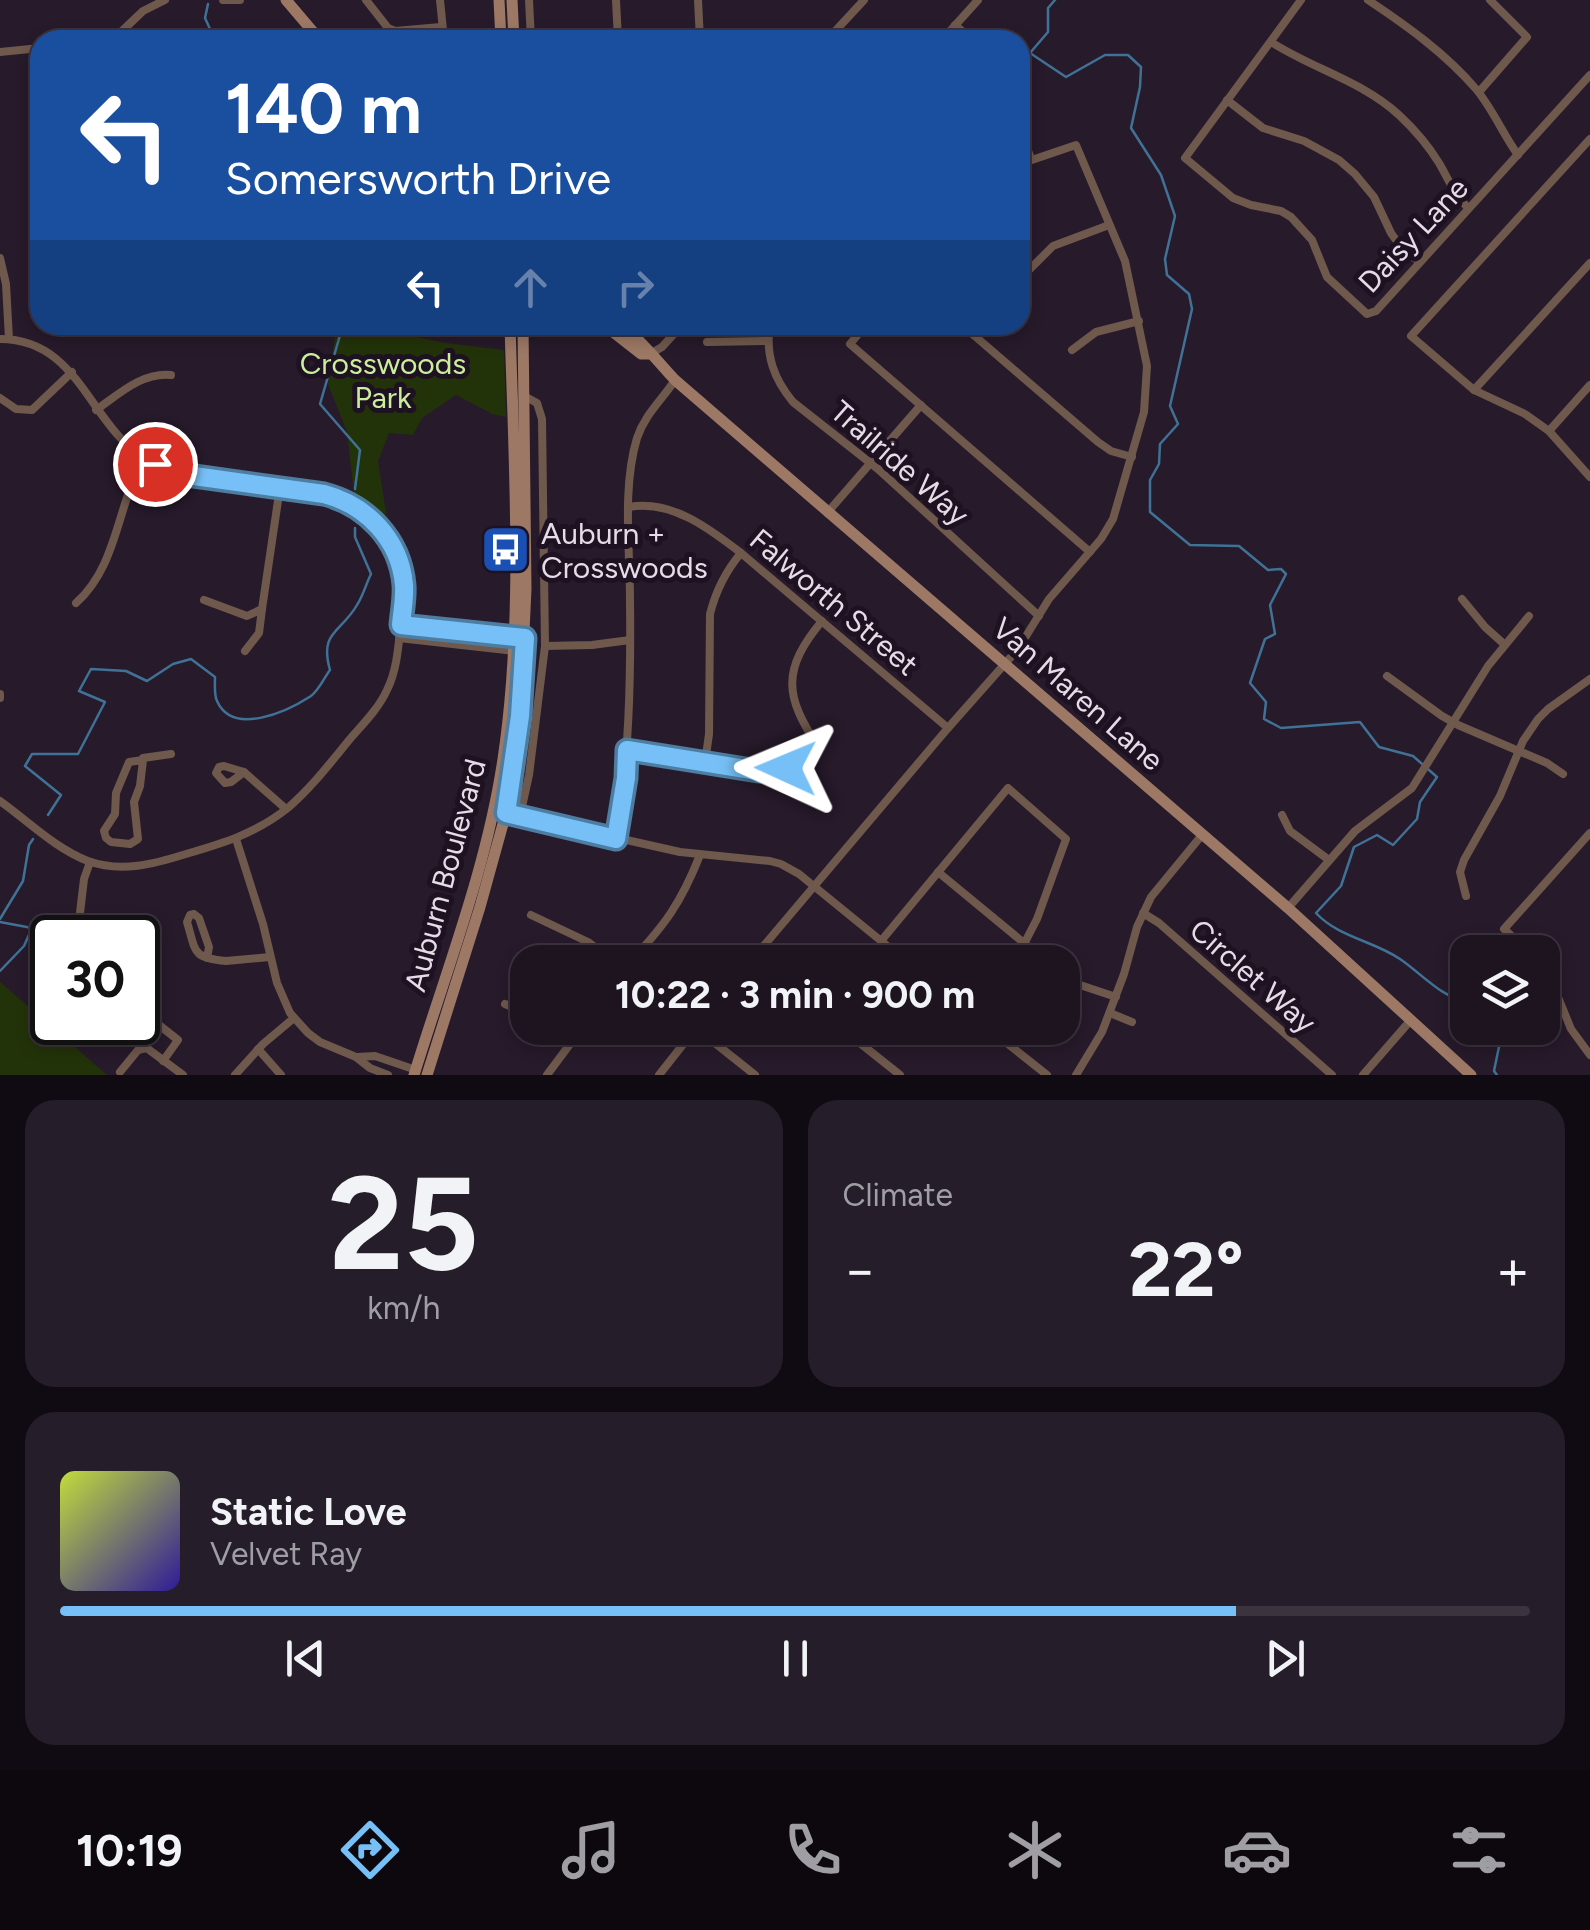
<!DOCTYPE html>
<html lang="en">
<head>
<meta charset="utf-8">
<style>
	:root { --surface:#1d1420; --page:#251d29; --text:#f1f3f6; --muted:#a09ea5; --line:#3b333e; --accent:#76c0f7 }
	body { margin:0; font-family:Figtree,sans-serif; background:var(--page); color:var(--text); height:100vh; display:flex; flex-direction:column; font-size:38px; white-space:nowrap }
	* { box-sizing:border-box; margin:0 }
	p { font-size:32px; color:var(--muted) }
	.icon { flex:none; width:55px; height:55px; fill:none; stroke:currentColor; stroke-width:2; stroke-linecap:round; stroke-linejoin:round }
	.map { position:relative; height:1075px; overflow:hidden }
	.details { display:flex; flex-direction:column; gap:25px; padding:25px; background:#100b12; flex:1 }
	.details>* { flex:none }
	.top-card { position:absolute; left:30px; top:30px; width:1000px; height:305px; border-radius:30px; box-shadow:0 5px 15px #0003,0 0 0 2px var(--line); background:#1a4fa0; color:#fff; overflow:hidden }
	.controls { position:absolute; left:1450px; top:935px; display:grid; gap:20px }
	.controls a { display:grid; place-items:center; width:110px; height:110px; border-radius:20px; background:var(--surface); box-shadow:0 5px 15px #0003,0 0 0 2px var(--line); font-size:50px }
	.speed { position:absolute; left:30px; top:915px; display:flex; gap:20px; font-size:50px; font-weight:700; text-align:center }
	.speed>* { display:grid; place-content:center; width:130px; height:130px; border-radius:50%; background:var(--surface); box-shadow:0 5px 15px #0003,0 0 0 2px var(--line); line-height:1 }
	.speed .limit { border:5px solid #111; border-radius:15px; background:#fff; color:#111 }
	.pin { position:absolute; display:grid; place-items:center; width:85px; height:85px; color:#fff; margin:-42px; border:5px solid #fff; border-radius:50%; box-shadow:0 2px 10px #0007 }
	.me { position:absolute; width:110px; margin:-55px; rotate:271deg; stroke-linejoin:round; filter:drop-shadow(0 0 8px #0008) }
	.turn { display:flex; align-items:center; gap:35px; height:210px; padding:0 30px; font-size:45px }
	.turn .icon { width:130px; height:130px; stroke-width:2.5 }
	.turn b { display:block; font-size:70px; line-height:85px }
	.lanes { display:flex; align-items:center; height:95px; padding:0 30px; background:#0003; justify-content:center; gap:50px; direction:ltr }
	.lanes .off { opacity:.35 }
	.big { font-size:75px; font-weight:700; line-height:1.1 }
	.details .widget { flex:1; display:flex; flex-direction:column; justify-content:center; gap:15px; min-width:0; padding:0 35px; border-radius:30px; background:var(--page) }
	.details .dial { align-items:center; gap:0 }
	.dial b { font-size:130px; line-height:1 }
	.song { display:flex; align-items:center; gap:30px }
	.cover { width:120px; height:120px; border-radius:15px; background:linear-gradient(135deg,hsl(70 70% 55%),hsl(250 70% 35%)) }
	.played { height:10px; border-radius:5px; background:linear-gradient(90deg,var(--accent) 80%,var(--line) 80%) }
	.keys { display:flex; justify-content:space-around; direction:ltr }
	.heat { display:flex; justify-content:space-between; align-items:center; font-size:55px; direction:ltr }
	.details .tiles { flex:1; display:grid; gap:25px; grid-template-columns:1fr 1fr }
	.widget:last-child { grid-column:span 2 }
	.trip { position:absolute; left:510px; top:945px; width:570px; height:100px; border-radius:30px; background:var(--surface); box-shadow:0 5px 15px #0003,0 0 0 2px var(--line); font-weight:700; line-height:100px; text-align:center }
	.dock { display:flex; height:160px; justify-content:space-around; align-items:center; background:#0c080d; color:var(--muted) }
	.dock .icon { width:70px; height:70px }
	.dock .active { color:var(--accent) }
	.dock b { font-size:45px; color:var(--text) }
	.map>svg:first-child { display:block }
	.green { fill:#233309 }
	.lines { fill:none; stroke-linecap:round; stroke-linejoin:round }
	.stream { stroke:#3f7296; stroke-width:2.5 }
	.minor { stroke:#6f584c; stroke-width:8 }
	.secondary { stroke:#9c7865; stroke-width:11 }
	.route-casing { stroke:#4d7da1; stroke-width:25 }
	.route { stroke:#76c0f7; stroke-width:18 }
	.labels { text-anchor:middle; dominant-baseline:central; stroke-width:10; stroke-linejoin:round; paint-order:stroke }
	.street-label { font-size:30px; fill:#e5dce8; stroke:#1e1121 }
	.park-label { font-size:30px; fill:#caed9e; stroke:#1e1121 }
	.poi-label { font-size:30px; fill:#e5dce8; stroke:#1e1121; text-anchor:start }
</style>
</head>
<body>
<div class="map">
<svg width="1590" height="1075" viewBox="0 0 1590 1075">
	<rect width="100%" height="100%" fill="#271a2b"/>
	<!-- green -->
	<g class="green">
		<path d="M340,325H389C411,342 474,346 504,350L506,417L492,414L456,395L422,418L413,435L389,433L378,461L386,513L383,517L354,494L347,432L328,384L336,331Z"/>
		<path d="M0,982L107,1075H0Z"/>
	</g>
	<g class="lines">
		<!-- stream -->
		<g class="stream">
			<path d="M1055,0L1048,8V32L1030,53L1066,77L1105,55H1128L1141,67L1140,87L1131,128L1161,175L1175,216L1165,259L1167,275L1189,294L1192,309L1170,406L1178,424L1160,444L1159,464L1150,480V512L1190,545L1239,546L1268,570L1281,569L1286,574L1270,605L1275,634L1265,639L1250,683L1266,702L1264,719L1281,728L1360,722L1379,747L1413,756L1437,777L1420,802L1417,819L1393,845L1377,835L1354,847L1341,886L1316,913C1338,937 1374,941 1400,959C1422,974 1442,998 1468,1002"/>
			<path d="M207,40L210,29L205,18L208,4"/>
			<path d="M343,325L320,404L360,450L355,489"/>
			<path d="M48,815L61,795L25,766L32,754H78L105,702L79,691L91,669L126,671L147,681L173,664L191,659L215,677C215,684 214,695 217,701C233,737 288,711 311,696C319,690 324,678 330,670C319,631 341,633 357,605C363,596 366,584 371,574L355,537V528"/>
			<path d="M0,919L23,881L29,845L33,839"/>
			<path d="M0,922L32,928L24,946L0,971"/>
			<path d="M1497,1075L1494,1071L1501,1037L1498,1028"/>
		</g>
		<!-- minor -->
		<g class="minor">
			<path d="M223,0H240"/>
			<path d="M366,0L388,28L395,31L441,27"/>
			<path d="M440,0L444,40"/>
			<path d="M529,0L531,40"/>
			<path d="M616,0L618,40"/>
			<path d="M698,0L700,40"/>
			<path d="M1301,0L1185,158L1233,198L1251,205L1281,211L1291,217L1312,240L1327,277L1367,314L1376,311L1590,75"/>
			<path d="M1368,0C1407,26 1445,53 1476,89C1492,108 1503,134 1518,155"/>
			<path d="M955,25L973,40"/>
			<path d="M105,40L121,32L143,11L165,0"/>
			<path d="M827,40L864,0"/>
			<path d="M942,40L978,0"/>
			<path d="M1271,42C1313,69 1362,81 1399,115C1414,129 1428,145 1439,163C1450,182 1453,192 1468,208"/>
			<path d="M0,52L40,48"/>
			<path d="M1479,92L1527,37L1490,0"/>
			<path d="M1227,100L1263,128L1304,141L1339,160L1355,174L1374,197L1391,233L1398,243L1419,262"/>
			<path d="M1020,128L1031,159"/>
			<path d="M1590,139L1411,336L1474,390L1525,414L1549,431L1590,477"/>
			<path d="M0,258L6,284L9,339"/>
			<path d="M1020,279L1053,246L1109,225"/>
			<path d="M770,325C765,355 774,379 793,402L878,469L1039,616"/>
			<path d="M866,325L850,344L1090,552"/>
			<path d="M962,325L1098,442L1111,451L1132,457"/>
			<path d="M0,339C81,339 89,428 149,461C177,476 208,479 239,482C267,486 296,490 324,494C367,505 400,540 404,585C405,600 402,616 400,631C398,651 396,672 387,690C379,708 363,724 350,739C331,762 312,787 289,807C257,833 224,843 186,854C154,864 121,873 88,861C56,849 28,821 0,801"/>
			<path d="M707,342L768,341"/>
			<path d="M1072,350L1096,332L1139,321"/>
			<path d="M650,354L662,347L682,325"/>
			<path d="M1474,390L1590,263"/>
			<path d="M0,398L16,409L32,410L72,372"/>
			<path d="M96,410C119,394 142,372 171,375"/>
			<path d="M1549,431L1590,385"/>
			<path d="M629,507C671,499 710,529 741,553L948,728"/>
			<path d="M827,513L921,405"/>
			<path d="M1462,599L1485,627L1504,644"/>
			<path d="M204,600L247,616L262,609L280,487"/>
			<path d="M76,603C118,566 117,504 144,458"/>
			<path d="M401,625L515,638"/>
			<path d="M399,638L515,651"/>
			<path d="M545,646L592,645L630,640"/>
			<path d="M245,651L259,633L262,609"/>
			<path d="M1387,676L1442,716L1458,725L1547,763L1563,774"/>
			<path d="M0,694V698"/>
			<path d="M627,750L769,771L797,764L818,746C784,696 782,669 822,621"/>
			<path d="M143,760L129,762L116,793L115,814L104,831L106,838L111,842L130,844L138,839L134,802L140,786L143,760V758L171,754"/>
			<path d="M705,763L709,734L710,614C716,590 725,572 741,553"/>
			<path d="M224,766L244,772L231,782L225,783L216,773L219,767Z"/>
			<path d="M244,772L286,809"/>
			<path d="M502,812L680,852L770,861L781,864L799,874L907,962"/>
			<path d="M1282,815L1290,831L1329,860"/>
			<path d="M520,816L529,775L545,646L542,419L537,403L524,396"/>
			<path d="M236,839L263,924L277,983L290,1013L308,1033L320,1042L356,1057L370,1068L388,1075"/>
			<path d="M616,839C629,760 631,680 630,600C630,548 622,488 637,438C645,414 662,400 675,380"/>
			<path d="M938,872L1047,962"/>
			<path d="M1466,896L1460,872L1464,860L1500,796L1523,741L1538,719L1548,709L1590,679"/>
			<path d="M1288,908L1355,831L1412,788L1488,666L1529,616"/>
			<path d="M1143,913L1159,923L1332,1075"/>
			<path d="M531,915L588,942L615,962"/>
			<path d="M77,938L84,879L90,862"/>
			<path d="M881,941L1008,788L1066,839L1037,919L1024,944"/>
			<path d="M1529,952L1504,929L1590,833"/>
			<path d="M207,958L209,947L199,918L194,914L190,915L187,922C196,952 192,958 226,961L270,957"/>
			<path d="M630,962C665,925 681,903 700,855"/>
			<path d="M750,962L948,728L1018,649L1049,599L1101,539L1113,519L1144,412L1147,366L1125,261L1076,145L1020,164"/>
			<path d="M1542,968L1553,985L1571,1029L1590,1055"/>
			<path d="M1062,975L1080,985L1116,997"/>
			<path d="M52,1001L49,1007L52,1013"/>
			<path d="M505,1004L528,1014"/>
			<path d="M1110,1013L1132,1022"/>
			<path d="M549,1028L571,1043"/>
			<path d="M696,1028L755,1075"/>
			<path d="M841,1028L900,1075"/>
			<path d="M988,1028L1047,1075"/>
			<path d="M258,1049L281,1075"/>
			<path d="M357,1057L375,1056L416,1070"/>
			<path d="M163,1061L178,1040L159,1025L146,1042V1048L148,1049L183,1075"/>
			<path d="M120,1072L138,1050L146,1048"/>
			<path d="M235,1075L263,1044L294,1018"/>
			<path d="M547,1075L582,1028"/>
			<path d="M659,1075L696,1028"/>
			<path d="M1076,1075L1102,1032L1124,974L1137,927L1151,897L1202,835"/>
			<path d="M1363,1075L1410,1021"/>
		</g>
		<!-- secondary -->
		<g class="secondary">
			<path d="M286,0L320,40"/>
			<path d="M499,0L501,40"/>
			<path d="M512,0L514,40"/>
			<path d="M604,325L641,354H650"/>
			<path d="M622,325C643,342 657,361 675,380L1288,908L1471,1075"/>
			<path d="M414,1075C446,971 487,867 503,759C524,619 514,467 510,325"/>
			<path d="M427,1075L480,907L506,813L520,716L526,589L523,325"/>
		</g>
	</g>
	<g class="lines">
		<defs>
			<path id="route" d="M155,464L194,476L324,494C366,505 400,539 404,585C405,598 402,612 401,625L525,638L520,716L506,813L616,839L626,778L627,750L758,771L786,768"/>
		</defs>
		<!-- route casing -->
		<use href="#route" class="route-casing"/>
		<!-- route -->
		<use href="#route" class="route"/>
	</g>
	<!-- icons -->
	<defs>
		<symbol id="bus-square" viewBox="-11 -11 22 22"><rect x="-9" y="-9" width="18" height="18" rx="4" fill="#1a4fb4" stroke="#1e1121"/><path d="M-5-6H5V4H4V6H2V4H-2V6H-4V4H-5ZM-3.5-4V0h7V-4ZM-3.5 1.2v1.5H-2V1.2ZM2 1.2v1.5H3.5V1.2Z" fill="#fff"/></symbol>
	</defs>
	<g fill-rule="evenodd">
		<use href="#bus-square" x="478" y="522" width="55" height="55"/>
	</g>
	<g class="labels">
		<!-- street labels -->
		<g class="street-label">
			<text transform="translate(1413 235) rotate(-47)">Daisy Lane</text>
			<text transform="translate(900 463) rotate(41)">Trailride Way</text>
			<text transform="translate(834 602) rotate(40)">Falworth Street</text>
			<text transform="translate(1078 694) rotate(41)">Van Maren Lane</text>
			<text transform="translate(445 875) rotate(-75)">Auburn Boulevard</text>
			<text transform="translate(1253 976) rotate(41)">Circlet Way</text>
		</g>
		<!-- park labels -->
		<g class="park-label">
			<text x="383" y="363">Crosswoods<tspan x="383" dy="34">Park</tspan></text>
		</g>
		<!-- poi labels -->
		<g class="poi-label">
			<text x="541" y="533">Auburn +<tspan x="541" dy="34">Crosswoods</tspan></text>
		</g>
	</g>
</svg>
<div class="controls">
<a><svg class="icon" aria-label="layers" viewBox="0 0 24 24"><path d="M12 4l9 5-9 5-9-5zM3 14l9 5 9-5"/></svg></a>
</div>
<div class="speed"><div class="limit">30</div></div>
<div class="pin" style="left:155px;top:464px;background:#d93025"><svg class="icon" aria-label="arrive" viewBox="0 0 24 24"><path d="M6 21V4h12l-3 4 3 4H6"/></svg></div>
<svg class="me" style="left:786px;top:768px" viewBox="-20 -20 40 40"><path d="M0-17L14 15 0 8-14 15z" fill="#76c0f7" stroke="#fff" stroke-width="4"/></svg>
<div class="trip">10:22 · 3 min · 900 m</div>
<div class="top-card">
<div class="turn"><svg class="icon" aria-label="left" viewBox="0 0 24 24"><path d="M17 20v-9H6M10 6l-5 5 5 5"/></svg><div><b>140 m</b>Somersworth Drive</div></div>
<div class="lanes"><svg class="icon" aria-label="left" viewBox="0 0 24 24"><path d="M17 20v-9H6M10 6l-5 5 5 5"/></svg><svg class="icon off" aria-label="ahead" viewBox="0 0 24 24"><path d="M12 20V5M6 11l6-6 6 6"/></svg><svg class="icon off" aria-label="right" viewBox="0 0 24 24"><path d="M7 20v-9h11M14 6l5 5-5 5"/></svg></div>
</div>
</div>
<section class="details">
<div class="tiles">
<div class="widget dial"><b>25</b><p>km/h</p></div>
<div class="widget"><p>Climate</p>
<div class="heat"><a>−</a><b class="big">22°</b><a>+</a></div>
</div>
<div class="widget">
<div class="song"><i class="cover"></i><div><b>Static Love</b><p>Velvet Ray</p></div></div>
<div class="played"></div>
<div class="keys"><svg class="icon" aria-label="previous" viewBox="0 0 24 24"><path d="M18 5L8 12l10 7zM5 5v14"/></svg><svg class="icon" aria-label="pause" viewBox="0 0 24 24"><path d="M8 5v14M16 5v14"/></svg><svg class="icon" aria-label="next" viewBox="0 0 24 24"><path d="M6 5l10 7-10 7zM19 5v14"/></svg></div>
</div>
</div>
</section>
<nav class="dock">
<b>10:19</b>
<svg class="icon active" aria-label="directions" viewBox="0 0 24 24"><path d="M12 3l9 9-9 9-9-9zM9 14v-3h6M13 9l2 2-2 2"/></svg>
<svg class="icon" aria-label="music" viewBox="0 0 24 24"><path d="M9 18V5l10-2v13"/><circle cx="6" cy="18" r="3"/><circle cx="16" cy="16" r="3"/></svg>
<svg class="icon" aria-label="phone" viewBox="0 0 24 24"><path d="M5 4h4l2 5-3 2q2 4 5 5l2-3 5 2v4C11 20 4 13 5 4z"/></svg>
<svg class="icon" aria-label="climate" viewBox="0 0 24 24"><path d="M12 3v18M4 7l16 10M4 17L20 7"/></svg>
<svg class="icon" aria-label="car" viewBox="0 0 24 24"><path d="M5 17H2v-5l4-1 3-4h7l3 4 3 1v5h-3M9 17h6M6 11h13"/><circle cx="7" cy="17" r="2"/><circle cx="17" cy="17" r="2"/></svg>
<svg class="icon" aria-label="filters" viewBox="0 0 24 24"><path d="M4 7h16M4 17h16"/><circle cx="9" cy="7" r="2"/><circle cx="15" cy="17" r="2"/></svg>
</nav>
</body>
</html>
